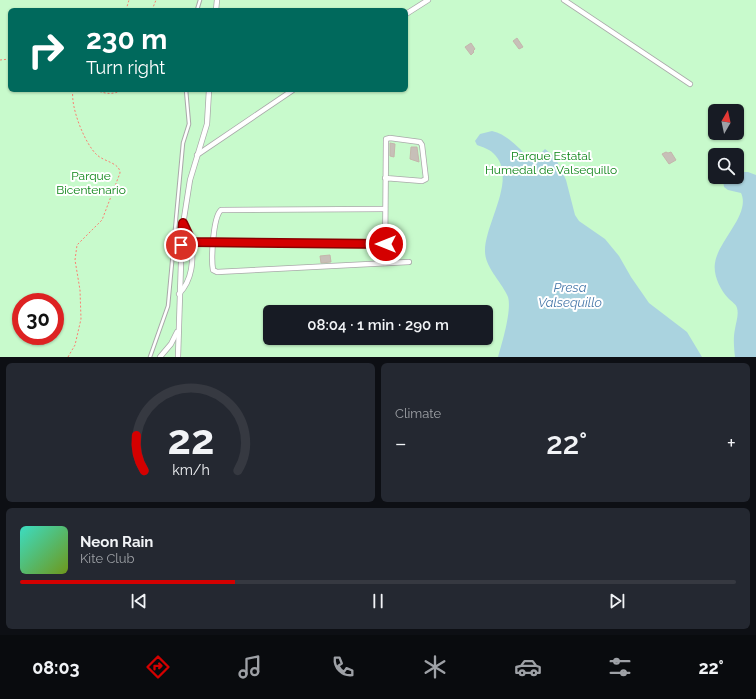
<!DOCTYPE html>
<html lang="en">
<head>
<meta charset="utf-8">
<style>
	:root { --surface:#171b24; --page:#242831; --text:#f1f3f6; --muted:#9ea1a6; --line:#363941; --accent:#d40000 }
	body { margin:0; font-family:Raleway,sans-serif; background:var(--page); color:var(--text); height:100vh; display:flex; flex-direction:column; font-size:15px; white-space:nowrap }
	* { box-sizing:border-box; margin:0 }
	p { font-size:13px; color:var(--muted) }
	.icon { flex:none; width:22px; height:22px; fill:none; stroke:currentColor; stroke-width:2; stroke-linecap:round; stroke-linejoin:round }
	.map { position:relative; height:357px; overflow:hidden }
	.panel { display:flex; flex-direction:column; gap:6px; padding:6px; background:#0d0f14; flex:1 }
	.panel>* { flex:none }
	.banner { position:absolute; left:8px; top:8px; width:400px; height:84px; border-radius:6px; box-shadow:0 1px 3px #0004; background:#00695c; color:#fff; overflow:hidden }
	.needle { width:26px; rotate:9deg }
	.tools { position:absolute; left:708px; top:104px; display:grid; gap:8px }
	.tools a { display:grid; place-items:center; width:36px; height:36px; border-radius:6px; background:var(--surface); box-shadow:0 1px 3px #0004; font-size:20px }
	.speed { position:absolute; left:12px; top:293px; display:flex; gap:8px; font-size:20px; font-weight:700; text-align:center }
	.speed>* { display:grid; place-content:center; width:52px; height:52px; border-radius:50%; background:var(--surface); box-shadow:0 1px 3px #0004; line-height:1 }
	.speed .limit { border:6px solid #d22; background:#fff; color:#111 }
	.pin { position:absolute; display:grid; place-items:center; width:34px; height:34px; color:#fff; margin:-17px; border:2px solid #fff; border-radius:50%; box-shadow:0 1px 4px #0007 }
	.me { position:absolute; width:44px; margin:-22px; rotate:270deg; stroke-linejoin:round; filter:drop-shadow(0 0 3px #0008) }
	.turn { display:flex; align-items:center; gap:14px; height:84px; padding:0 12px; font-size:18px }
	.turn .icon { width:52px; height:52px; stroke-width:2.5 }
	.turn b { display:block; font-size:28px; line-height:34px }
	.big { font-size:30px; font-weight:600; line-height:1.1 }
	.panel .widget { flex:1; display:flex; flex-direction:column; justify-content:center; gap:6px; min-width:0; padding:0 14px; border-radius:6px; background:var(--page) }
	.panel .dial { align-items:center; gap:0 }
	.dial svg { height:104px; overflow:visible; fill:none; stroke:var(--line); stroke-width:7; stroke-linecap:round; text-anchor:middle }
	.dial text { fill:var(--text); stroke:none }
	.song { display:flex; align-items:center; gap:12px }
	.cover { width:48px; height:48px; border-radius:6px; background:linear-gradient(135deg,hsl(170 70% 55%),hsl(80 70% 35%)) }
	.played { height:4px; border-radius:2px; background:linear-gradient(90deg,var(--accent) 30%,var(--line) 30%) }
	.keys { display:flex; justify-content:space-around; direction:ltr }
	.heat { display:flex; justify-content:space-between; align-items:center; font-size:22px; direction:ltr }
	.panel .tiles { flex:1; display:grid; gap:6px; grid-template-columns:1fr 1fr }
	.widget:last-child { grid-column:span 2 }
	.trip { position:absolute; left:263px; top:305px; width:230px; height:40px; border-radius:6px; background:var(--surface); box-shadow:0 1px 3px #0004; font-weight:600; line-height:40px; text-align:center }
	.tabs { display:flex; height:64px; justify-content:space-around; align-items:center; background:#090b0e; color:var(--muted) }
	.tabs .icon { width:28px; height:28px }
	.tabs .active { color:var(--accent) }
	.tabs b { font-size:18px; color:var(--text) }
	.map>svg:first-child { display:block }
	.park { fill:#c8facc; fill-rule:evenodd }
	.water { fill:#aad3df }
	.building { fill:#c7bfb8; stroke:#c4b6ab }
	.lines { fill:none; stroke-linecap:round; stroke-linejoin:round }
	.lane-casing { stroke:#a9a9a9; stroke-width:4.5 }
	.street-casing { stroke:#a9a9a9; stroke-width:6 }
	.path { stroke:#fa8072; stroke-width:1; stroke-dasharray:2 2; stroke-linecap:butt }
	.lane { stroke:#fff; stroke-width:2.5 }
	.street { stroke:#fff; stroke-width:4.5 }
	.route-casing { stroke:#8a0000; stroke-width:10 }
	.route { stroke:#d40000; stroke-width:7 }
	.labels { text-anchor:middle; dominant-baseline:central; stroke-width:4; stroke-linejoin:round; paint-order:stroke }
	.park-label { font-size:12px; fill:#0c8416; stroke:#fff }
	.water-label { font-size:13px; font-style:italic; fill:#4a7aab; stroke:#fff }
</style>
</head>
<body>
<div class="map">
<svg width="756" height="357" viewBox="0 0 756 357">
	<rect width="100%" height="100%" fill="#f2efe9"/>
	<!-- park -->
	<path class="park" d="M0,0H756V357H0ZM10,10H406V90H10ZM715,111H737V133H715ZM715,155H737V177H715ZM21,302H55V336H21ZM270,312H486V338H270Z"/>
	<!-- water -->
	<g class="water">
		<path d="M492,131C509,135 519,149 531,160L535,159L545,149L555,157L566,180L575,215L579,221L605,239L619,256L631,277L649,303L687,332L702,357H498C502,343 512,310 508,297C502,282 485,268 485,251C485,222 519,177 493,153C489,149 482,147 477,145L475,141L480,134Z"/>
		<path d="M740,172H748L756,175V357H735C734,348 733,338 735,329C736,322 739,315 737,308C736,304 732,302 729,299C720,290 713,275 715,263C718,241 751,214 741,193L728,190L724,187L723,179L725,177H737V173Z"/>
	</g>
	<!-- building -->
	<g class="building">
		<path d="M517,38L523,47L519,49L513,41Z"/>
		<path d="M471,43L475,49L473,51L474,52L471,55L465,47Z"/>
		<path d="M390,143L395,144L394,157L390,156Z"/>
		<path d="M411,147H417L419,162L410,159Z"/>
		<path d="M666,152L668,153L671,152L676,160L669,164L662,154Z"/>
		<path d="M330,255L331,262L321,263L320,256Z"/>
	</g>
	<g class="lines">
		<defs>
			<g id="lane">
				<path d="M197,10L200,0"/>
				<path d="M150,357L168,306L183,143L189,124L186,90"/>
			</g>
			<g id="street">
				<path d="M564,0L690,84"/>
				<path d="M216,10L217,0"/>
				<path d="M406,14L428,0"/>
				<path d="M197,155L293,90"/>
				<path d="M385,178L422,181L426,179L422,145L420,142L390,138L386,139L385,263"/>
				<path d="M385,209L221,210C213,217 211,259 213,270L217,272L409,262"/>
				<path d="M183,223L192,242L385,244"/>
				<path d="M179,294C193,279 193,261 192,242"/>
				<path d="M160,357L171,344L177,332"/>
				<path d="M178,357L182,231L190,180L207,124L209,90"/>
			</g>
		</defs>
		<!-- lane casing -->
		<use href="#lane" class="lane-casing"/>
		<!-- street casing -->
		<use href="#street" class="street-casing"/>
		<!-- path -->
		<g class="path">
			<path d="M126,10L129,0"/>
			<path d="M152,10L156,0"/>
			<path d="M0,60L10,59"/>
			<path d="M96,90C105,94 113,95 122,90"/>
			<path d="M68,357L75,345L81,319L80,290L75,260L77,245L102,220L120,173C120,163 105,162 97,155C85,144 70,107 73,90"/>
		</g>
		<!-- lane -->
		<use href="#lane" class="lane"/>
		<!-- street -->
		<use href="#street" class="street"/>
	</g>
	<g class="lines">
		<defs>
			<path id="route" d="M181,245L183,223L192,242L386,244"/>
		</defs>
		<!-- route casing -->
		<use href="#route" class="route-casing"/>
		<!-- route -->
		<use href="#route" class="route"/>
	</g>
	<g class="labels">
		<!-- park labels -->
		<g class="park-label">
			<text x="551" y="156">Parque Estatal<tspan x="551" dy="14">Humedal de Valsequillo</tspan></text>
			<text x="91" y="176">Parque<tspan x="91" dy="14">Bicentenario</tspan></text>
		</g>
		<!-- water labels -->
		<g class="water-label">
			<text x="570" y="287">Presa<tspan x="570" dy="15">Valsequillo</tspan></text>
		</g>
	</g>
</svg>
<div class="tools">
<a><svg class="needle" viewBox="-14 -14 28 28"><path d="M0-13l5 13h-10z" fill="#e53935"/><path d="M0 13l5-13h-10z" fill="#9ea1a6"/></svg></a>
<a><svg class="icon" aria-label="search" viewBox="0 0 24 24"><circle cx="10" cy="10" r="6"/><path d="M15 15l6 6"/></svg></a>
</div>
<div class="speed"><div class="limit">30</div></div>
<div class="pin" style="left:181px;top:245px;background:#d93025"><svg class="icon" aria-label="arrive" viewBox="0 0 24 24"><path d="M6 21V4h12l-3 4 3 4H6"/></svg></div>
<svg class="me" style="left:386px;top:244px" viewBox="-20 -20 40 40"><circle r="17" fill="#d40000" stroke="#fff" stroke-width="3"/><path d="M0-11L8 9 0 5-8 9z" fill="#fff"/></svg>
<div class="trip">08:04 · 1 min · 290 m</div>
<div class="banner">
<div class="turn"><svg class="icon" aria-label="right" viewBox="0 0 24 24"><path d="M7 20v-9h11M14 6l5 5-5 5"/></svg><div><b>230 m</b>Turn right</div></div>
</div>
</div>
<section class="panel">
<div class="tiles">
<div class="widget dial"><svg viewBox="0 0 100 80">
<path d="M14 69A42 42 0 1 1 86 69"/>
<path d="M14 69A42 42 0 0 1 8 42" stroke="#d40000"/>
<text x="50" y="56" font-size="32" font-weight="700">22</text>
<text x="50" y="72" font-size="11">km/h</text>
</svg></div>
<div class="widget"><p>Climate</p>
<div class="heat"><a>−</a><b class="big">22°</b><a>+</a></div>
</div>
<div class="widget">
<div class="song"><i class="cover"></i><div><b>Neon Rain</b><p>Kite Club</p></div></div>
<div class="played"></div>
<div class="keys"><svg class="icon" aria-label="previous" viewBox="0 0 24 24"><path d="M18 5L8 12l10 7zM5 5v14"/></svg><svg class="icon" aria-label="pause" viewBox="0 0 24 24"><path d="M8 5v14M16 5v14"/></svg><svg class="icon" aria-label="next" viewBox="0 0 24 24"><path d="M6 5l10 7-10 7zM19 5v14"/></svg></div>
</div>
</div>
</section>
<nav class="tabs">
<b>08:03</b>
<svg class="icon active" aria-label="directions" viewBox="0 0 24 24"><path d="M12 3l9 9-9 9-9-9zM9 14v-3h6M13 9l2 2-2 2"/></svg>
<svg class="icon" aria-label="music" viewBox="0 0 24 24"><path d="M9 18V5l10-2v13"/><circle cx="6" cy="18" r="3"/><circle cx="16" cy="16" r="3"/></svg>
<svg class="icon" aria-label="phone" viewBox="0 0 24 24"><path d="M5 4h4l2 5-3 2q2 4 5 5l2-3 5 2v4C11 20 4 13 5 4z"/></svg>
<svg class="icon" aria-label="climate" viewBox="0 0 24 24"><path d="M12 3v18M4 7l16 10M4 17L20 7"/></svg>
<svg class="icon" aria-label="car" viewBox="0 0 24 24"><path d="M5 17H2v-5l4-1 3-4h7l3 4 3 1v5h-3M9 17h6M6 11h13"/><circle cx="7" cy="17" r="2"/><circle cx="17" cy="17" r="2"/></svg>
<svg class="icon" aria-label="filters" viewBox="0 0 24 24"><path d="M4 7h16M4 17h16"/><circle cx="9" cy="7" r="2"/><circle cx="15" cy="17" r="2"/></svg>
<b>22°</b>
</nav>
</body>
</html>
